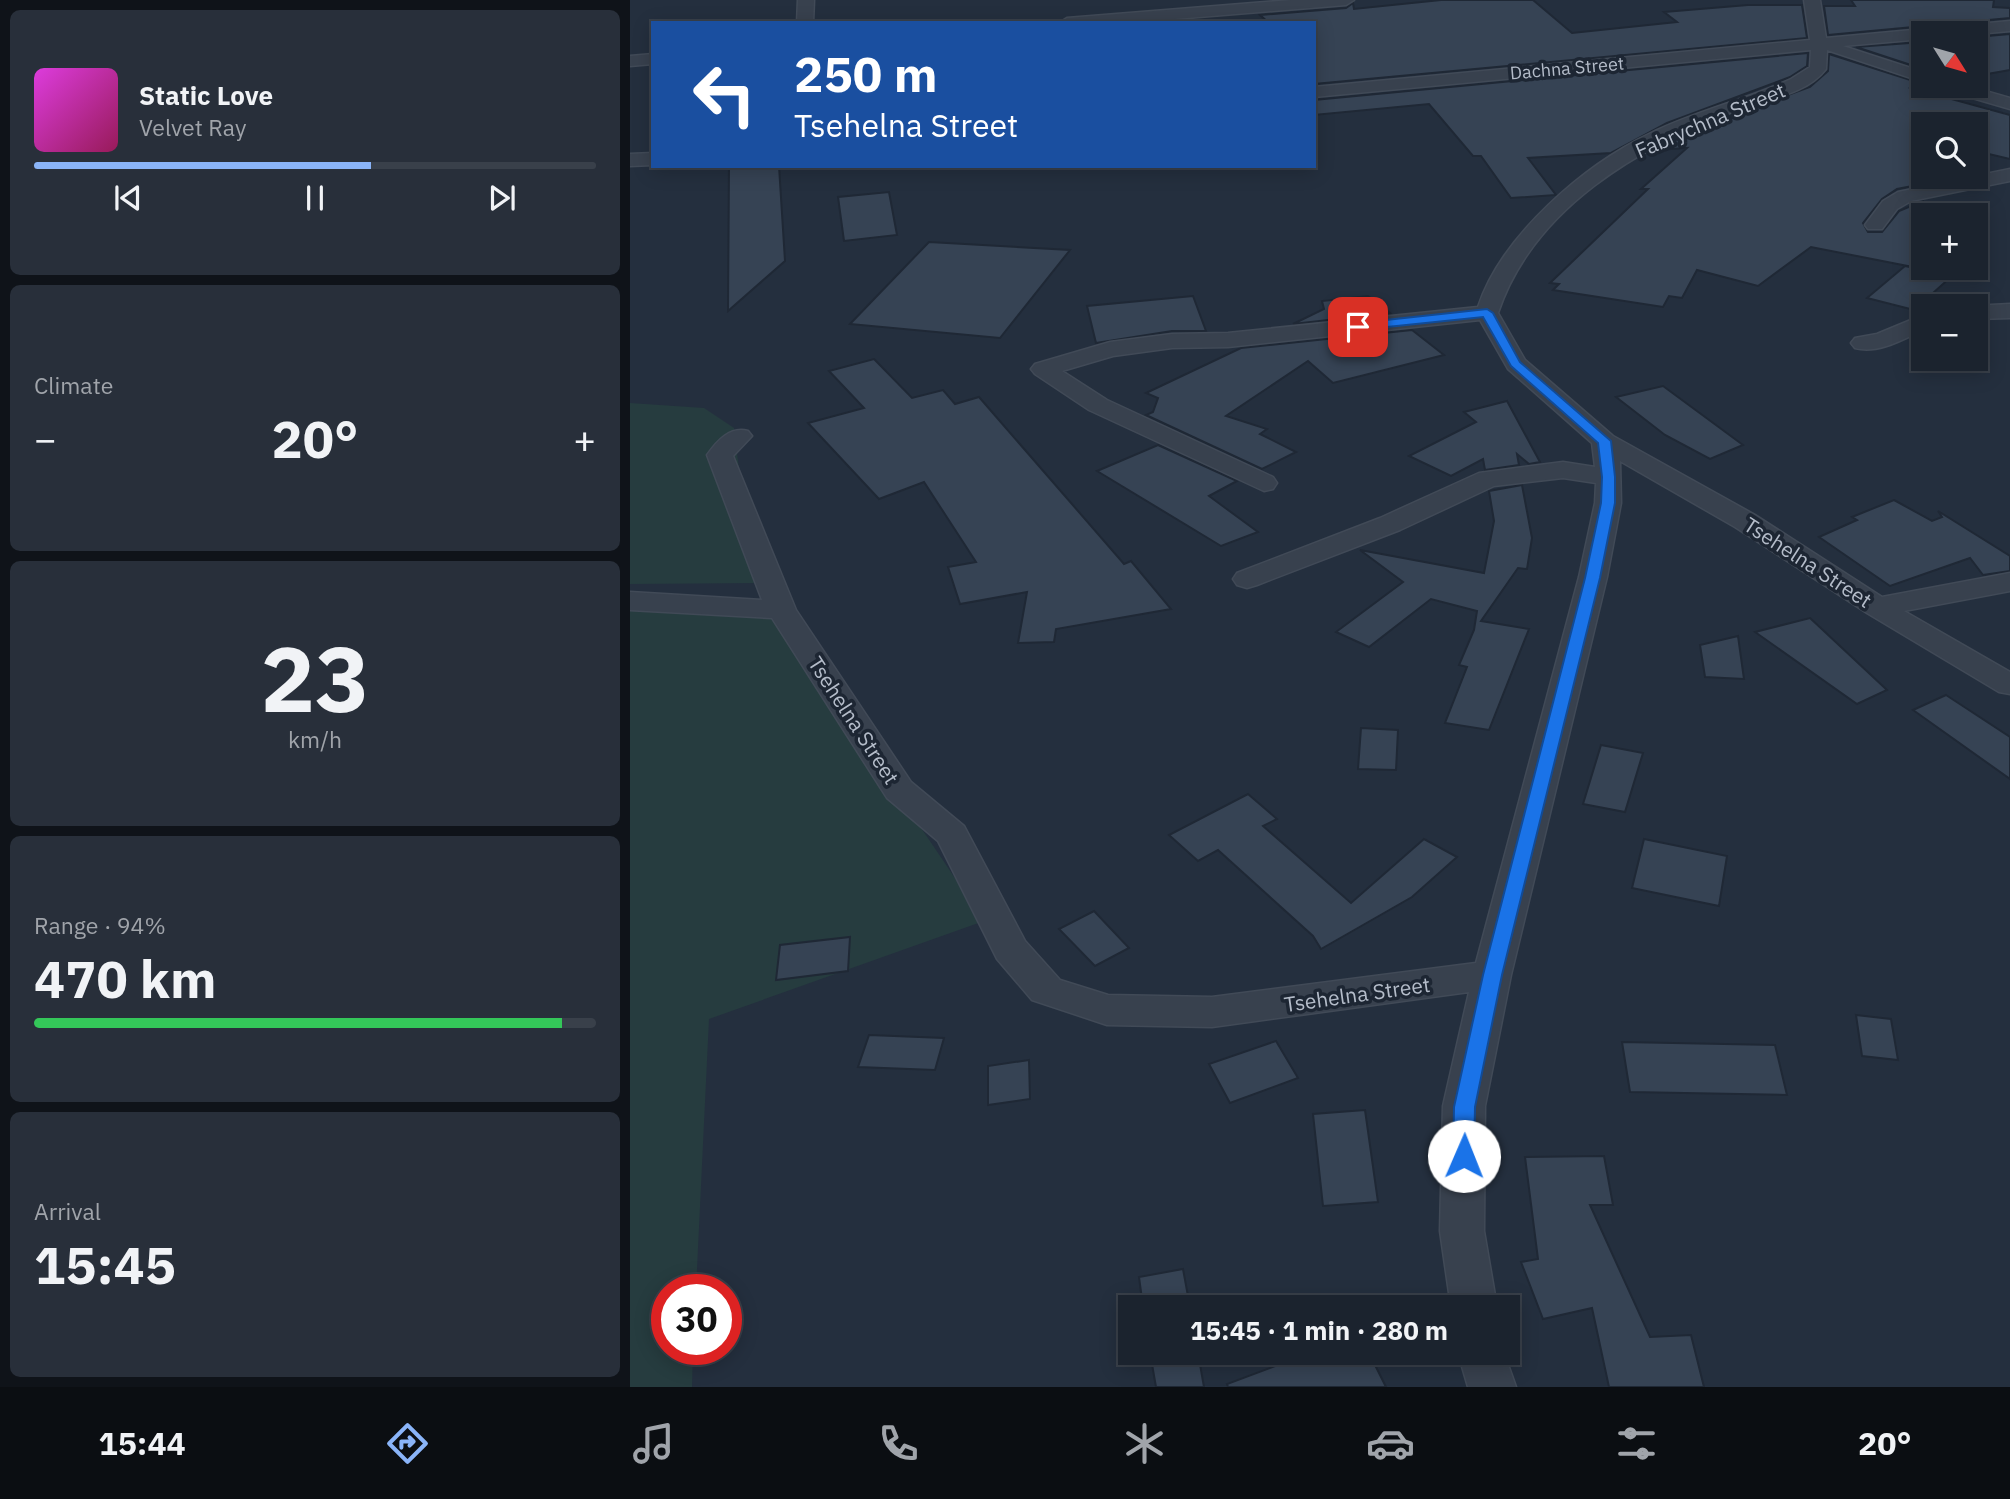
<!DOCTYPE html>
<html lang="en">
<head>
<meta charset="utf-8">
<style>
	:root { --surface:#1b232e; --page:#282f3a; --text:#f1f3f6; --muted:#a0a4aa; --line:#39404a; --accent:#8ab4f8 }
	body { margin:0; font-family:"IBM Plex Sans",sans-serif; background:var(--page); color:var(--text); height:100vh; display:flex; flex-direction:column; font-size:26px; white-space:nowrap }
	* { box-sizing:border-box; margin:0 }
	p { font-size:23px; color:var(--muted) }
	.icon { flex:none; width:38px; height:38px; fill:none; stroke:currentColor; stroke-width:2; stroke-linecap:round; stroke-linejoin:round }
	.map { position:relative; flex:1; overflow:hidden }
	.sheet { display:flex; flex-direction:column; gap:10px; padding:10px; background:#0f1319; width:630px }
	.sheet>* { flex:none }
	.banner { position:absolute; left:21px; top:21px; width:665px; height:147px; border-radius:0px; box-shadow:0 4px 18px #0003,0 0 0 2px var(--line); background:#1a4fa0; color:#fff; overflow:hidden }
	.needle { width:46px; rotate:127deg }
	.buttons { position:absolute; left:1281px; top:21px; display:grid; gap:14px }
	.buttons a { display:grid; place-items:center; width:77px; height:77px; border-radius:0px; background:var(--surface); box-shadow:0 4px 18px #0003,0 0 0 2px var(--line); font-size:35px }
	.speed { position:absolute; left:21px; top:1274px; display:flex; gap:14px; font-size:35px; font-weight:700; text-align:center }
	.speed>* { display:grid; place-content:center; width:91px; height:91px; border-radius:50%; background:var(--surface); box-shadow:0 4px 18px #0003,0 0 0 2px var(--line); line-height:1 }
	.speed .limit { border:10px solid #d22; background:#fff; color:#111 }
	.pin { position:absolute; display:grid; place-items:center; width:60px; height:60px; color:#fff; margin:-30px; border-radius:14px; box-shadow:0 4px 10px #0006 }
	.me { position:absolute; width:77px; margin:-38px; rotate:1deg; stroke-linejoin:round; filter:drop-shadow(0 0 5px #0008) }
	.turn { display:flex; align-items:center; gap:24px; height:147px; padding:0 28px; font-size:32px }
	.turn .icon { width:91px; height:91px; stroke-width:2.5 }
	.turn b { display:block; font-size:49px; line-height:60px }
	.big { font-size:52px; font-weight:800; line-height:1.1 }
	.sheet .tile { flex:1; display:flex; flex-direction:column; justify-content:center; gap:10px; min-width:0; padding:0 24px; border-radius:10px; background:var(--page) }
	.sheet .dial { align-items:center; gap:0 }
	.dial b { font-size:91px; line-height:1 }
	.song { display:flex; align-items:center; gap:21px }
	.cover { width:84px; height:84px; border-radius:10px; background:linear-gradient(135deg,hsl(300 70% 55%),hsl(330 70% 35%)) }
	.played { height:7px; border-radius:4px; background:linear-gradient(90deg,var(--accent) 60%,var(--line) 60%) }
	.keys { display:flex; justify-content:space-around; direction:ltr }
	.heat { display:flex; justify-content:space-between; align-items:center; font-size:38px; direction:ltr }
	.charge { height:10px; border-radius:5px; background:linear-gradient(90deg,#34c759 94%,var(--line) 0) }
	.trip { position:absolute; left:488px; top:1295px; width:402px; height:70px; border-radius:0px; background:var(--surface); box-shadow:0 4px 18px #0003,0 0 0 2px var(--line); font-weight:800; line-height:70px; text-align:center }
	.tab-bar { display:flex; height:112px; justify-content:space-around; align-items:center; background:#0b0e12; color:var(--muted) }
	.tab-bar .icon { width:49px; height:49px }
	.tab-bar .active { color:var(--accent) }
	.tab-bar b { font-size:32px; color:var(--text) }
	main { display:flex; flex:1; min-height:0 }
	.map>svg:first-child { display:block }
	.green { fill:#263c3f }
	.building { fill:#364354; stroke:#1f2835; stroke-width:2 }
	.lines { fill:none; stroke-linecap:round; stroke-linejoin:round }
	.street-casing { stroke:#414a57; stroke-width:3 }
	.street { fill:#38414e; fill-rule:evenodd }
	.route { fill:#1a73e8; stroke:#114b97; stroke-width:2 }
	.labels { text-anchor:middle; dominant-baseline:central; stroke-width:7; stroke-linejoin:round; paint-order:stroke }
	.far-street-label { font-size:18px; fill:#b4bcc9; stroke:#1d2633 }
	.street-label { font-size:21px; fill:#b4bcc9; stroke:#1d2633 }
</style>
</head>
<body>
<main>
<section class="sheet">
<div class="tile">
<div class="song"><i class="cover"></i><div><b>Static Love</b><p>Velvet Ray</p></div></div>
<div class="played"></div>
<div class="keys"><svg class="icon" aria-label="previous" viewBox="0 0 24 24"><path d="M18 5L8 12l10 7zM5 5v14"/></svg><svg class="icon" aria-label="pause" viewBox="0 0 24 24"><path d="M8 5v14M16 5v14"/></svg><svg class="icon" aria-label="next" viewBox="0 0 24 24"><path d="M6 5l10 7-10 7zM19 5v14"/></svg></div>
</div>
<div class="tile"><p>Climate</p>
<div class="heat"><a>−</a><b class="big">20°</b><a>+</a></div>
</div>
<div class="tile dial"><b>23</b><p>km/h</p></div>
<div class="tile"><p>Range · 94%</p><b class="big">470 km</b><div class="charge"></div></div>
<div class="tile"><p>Arrival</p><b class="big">15:45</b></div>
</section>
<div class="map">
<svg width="1380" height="1387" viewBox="0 0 1380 1387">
	<rect width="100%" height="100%" fill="#242f3e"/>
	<!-- green -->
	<g class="green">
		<path d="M0,403L74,408L104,428L119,552L134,583L0,584Z"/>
		<path d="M137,600L354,921L79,1019L66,1290H37V1349H63L62,1387H0V606Z"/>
	</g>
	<!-- building -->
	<g class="building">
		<path d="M811,0H903L942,33L1047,22L1034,12L1118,5H1172L1177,38L684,84V23H639L630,15L716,8L723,3L724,9Z"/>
		<path d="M1221,0H1364L1363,7L1380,8V18L1198,35L1194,6H1225Z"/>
		<path d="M1380,34V70L1346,76V37Z"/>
		<path d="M1293,42V69L1226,47Z"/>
		<path d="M1178,53L1177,66L1160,77L1037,123L981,153L898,158L926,195L881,198L851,156H843L799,104L684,115V100Z"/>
		<path d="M1199,54L1293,84L1281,88L1380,115V159L1346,151V124H1293V177H1297L1293,184L1267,189L1252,199L1233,223L1238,232H1252L1269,211L1293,201V269L1181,247L1128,286L1067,270L1052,298L1039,296L1033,307L923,290L929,284L920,283L1018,189H1011L1057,148L1025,150L1074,126L1180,87L1198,71Z"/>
		<path d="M99,166H149L155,261L98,311Z"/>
		<path d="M259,192L267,235L214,241L208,197Z"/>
		<path d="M299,242L440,250L370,338L220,324Z"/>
		<path d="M1275,266L1322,276L1284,310L1237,298Z"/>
		<path d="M563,296L576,331H542L466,343L457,306Z"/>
		<path d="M738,296L760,313L663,324L694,309L692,301Z"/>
		<path d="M782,330L814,355L703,383L678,361L596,416L637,429L630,434L666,452L632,469L516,415L523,412L528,398L516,393L611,348Z"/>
		<path d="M244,359L282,398L313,390L325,404L349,397L494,564L501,561L541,609L426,629L424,642L388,643L397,592L330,604L318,567L346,562L294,482L249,499L178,423L234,408L199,371Z"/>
		<path d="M1033,386L1113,445L1080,459L1035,435L986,397Z"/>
		<path d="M877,401L910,462L899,464L887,454L889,465L855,470L853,459L821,476L779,456L846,422L834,412Z"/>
		<path d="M528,445L607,481L579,496L628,532L591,546L467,471Z"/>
		<path d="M892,485L902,538L897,569L888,568L851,621L899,629L859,730L815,723L837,667L829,665L844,630L847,611L801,599L739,647L706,632L773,582L730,550L854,573L864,521L859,491Z"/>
		<path d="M1264,500L1302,521L1312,517L1308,511L1380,556V571L1353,575L1340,558L1260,586L1189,537L1227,520L1222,517Z"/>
		<path d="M1180,618L1257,690L1227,704L1125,632Z"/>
		<path d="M1108,636L1114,679L1075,677L1070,645Z"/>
		<path d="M1316,695L1380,737V779L1283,710Z"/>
		<path d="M731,728L768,730L766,770L728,769Z"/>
		<path d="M971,745L1013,753L995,812L953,804Z"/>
		<path d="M618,794L647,819L633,826L721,903L794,839L827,857L782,897L691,949L683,936L588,850L568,861L539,835Z"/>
		<path d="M1014,839L1097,856L1089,906L1002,888Z"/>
		<path d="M464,911L499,948L465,966L429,929Z"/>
		<path d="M220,937L218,971L146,980L150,945Z"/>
		<path d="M1226,1015L1261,1019L1268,1060L1232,1056Z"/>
		<path d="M239,1035L314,1038L305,1070L228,1067Z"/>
		<path d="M646,1041L668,1078L600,1103L579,1064Z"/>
		<path d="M992,1042L1145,1045L1157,1095L1000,1092Z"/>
		<path d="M399,1060L400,1099L358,1105V1066Z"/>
		<path d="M735,1110L748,1202L693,1206L683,1114Z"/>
		<path d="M974,1156L983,1205H960L1020,1337L1061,1335L1074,1387H979L962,1308L913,1319L891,1262L908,1259L895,1157Z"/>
		<path d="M553,1269L560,1307H513L509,1277Z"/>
		<path d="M520,1353H568L574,1387H526Z"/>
		<path d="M680,1353H739L756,1387H598L597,1384Z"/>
	</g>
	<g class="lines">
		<defs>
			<g id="street">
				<path d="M168,0H184L183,23H167Z"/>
				<path d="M661,0H724L716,5L496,23H429L437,18Z"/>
				<path d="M1174,0H1190L1196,38L1380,21V31L1346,34L1293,33V39L1213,46L1293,72V82L1197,50L1196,69C1177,94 1138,99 1110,109C1011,145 903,208 868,313L895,360L983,436L1125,515L1252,597L1380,573V591L1274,611L1380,672V694L1369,692L1237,613L1105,527L990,461L991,503L977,577L881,975L855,1106L854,1231L867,1307H821L810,1231L813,1106L839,992L582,1027L477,1025L402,1000L367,959L308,841L257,798L142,618L0,610V592L132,600L77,455C87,441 100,426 118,431L122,436L103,456L166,610L281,782L334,826L395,941L430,980L478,995L582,997L846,963L949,577L965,503L966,483L933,478L864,486L770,530L627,585L617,588L607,585L603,579L607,573L750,518L849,473L933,462L965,467L962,443L878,369L850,320L598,347L542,348L483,356L432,371L477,400L643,477L647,483L643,489L634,491L459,410L405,374L401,369L405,364L480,342L542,334L598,333L848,307C871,236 955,164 1021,133C1066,111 1115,100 1161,79L1180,67L1181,50L684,97V87L1180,40Z"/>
				<path d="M23,54V64L0,66V56Z"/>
				<path d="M1312,86H1338L1380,98V109L1315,90Z"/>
				<path d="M23,153V165L0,166V154Z"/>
				<path d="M1380,169V181L1281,201L1267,209L1252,229H1238L1235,225L1253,201L1268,192Z"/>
				<path d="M1380,304V318L1346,319V306H1342Z"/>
				<path d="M1293,315V330C1272,340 1248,354 1225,348L1221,343L1225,338L1247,334Z"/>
				<path d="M828,1353H874L886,1387H838Z"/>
			</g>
		</defs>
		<!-- street casing -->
		<use href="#street" class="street-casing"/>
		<!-- street -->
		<use href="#street" class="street"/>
	</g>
	<!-- route -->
	<path class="route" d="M857,309L863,313L890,362L981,441L985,477V503L970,578L872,975L845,1107L844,1156L841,1162L834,1165L826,1162L823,1156L824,1107L853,975L955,578L971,503L972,477L968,443L881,366L853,317L728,330L722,327L728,323Z"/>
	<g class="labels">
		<!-- far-street labels -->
		<g class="far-street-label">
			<text transform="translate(937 68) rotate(-5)">Dachna Street</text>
		</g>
		<!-- street labels -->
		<g class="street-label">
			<text transform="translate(1080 120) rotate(-23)">Fabrychna Street</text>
			<text transform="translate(1178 562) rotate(33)">Tsehelna Street</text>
			<text transform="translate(224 720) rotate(57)">Tsehelna Street</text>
			<text transform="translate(727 994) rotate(-8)">Tsehelna Street</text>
		</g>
	</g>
</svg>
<div class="buttons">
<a><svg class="needle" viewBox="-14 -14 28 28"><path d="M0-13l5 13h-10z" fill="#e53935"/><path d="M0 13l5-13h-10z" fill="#a0a4aa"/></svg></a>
<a><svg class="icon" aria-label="search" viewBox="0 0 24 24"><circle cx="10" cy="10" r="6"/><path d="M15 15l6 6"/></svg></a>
<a>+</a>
<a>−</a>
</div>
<div class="speed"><div class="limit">30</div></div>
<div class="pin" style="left:728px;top:327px;background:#d93025"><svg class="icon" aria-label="arrive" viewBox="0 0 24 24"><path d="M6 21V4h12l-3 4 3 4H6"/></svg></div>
<svg class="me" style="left:834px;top:1156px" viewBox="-20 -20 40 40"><circle r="19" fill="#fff"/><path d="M0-13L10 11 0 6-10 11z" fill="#1a73e8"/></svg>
<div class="trip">15:45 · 1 min · 280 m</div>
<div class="banner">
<div class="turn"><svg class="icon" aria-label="left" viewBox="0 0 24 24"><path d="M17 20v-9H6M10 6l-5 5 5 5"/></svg><div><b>250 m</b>Tsehelna Street</div></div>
</div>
</div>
</main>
<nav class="tab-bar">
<b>15:44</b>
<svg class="icon active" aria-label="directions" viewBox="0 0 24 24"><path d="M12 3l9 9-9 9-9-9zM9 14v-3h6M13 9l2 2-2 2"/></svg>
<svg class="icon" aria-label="music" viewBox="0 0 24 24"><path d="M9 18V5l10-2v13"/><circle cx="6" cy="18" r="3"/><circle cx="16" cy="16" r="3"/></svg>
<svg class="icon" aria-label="phone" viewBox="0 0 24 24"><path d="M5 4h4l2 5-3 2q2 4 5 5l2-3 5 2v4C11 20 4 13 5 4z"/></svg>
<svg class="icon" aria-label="climate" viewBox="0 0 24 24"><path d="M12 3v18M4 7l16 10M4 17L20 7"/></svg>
<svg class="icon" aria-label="car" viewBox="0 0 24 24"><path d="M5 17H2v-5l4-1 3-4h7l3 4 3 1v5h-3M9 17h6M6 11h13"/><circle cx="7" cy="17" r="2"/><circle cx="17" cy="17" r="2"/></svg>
<svg class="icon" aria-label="filters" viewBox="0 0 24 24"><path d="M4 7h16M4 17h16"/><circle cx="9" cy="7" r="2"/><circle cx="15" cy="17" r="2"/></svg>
<b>20°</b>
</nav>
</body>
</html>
